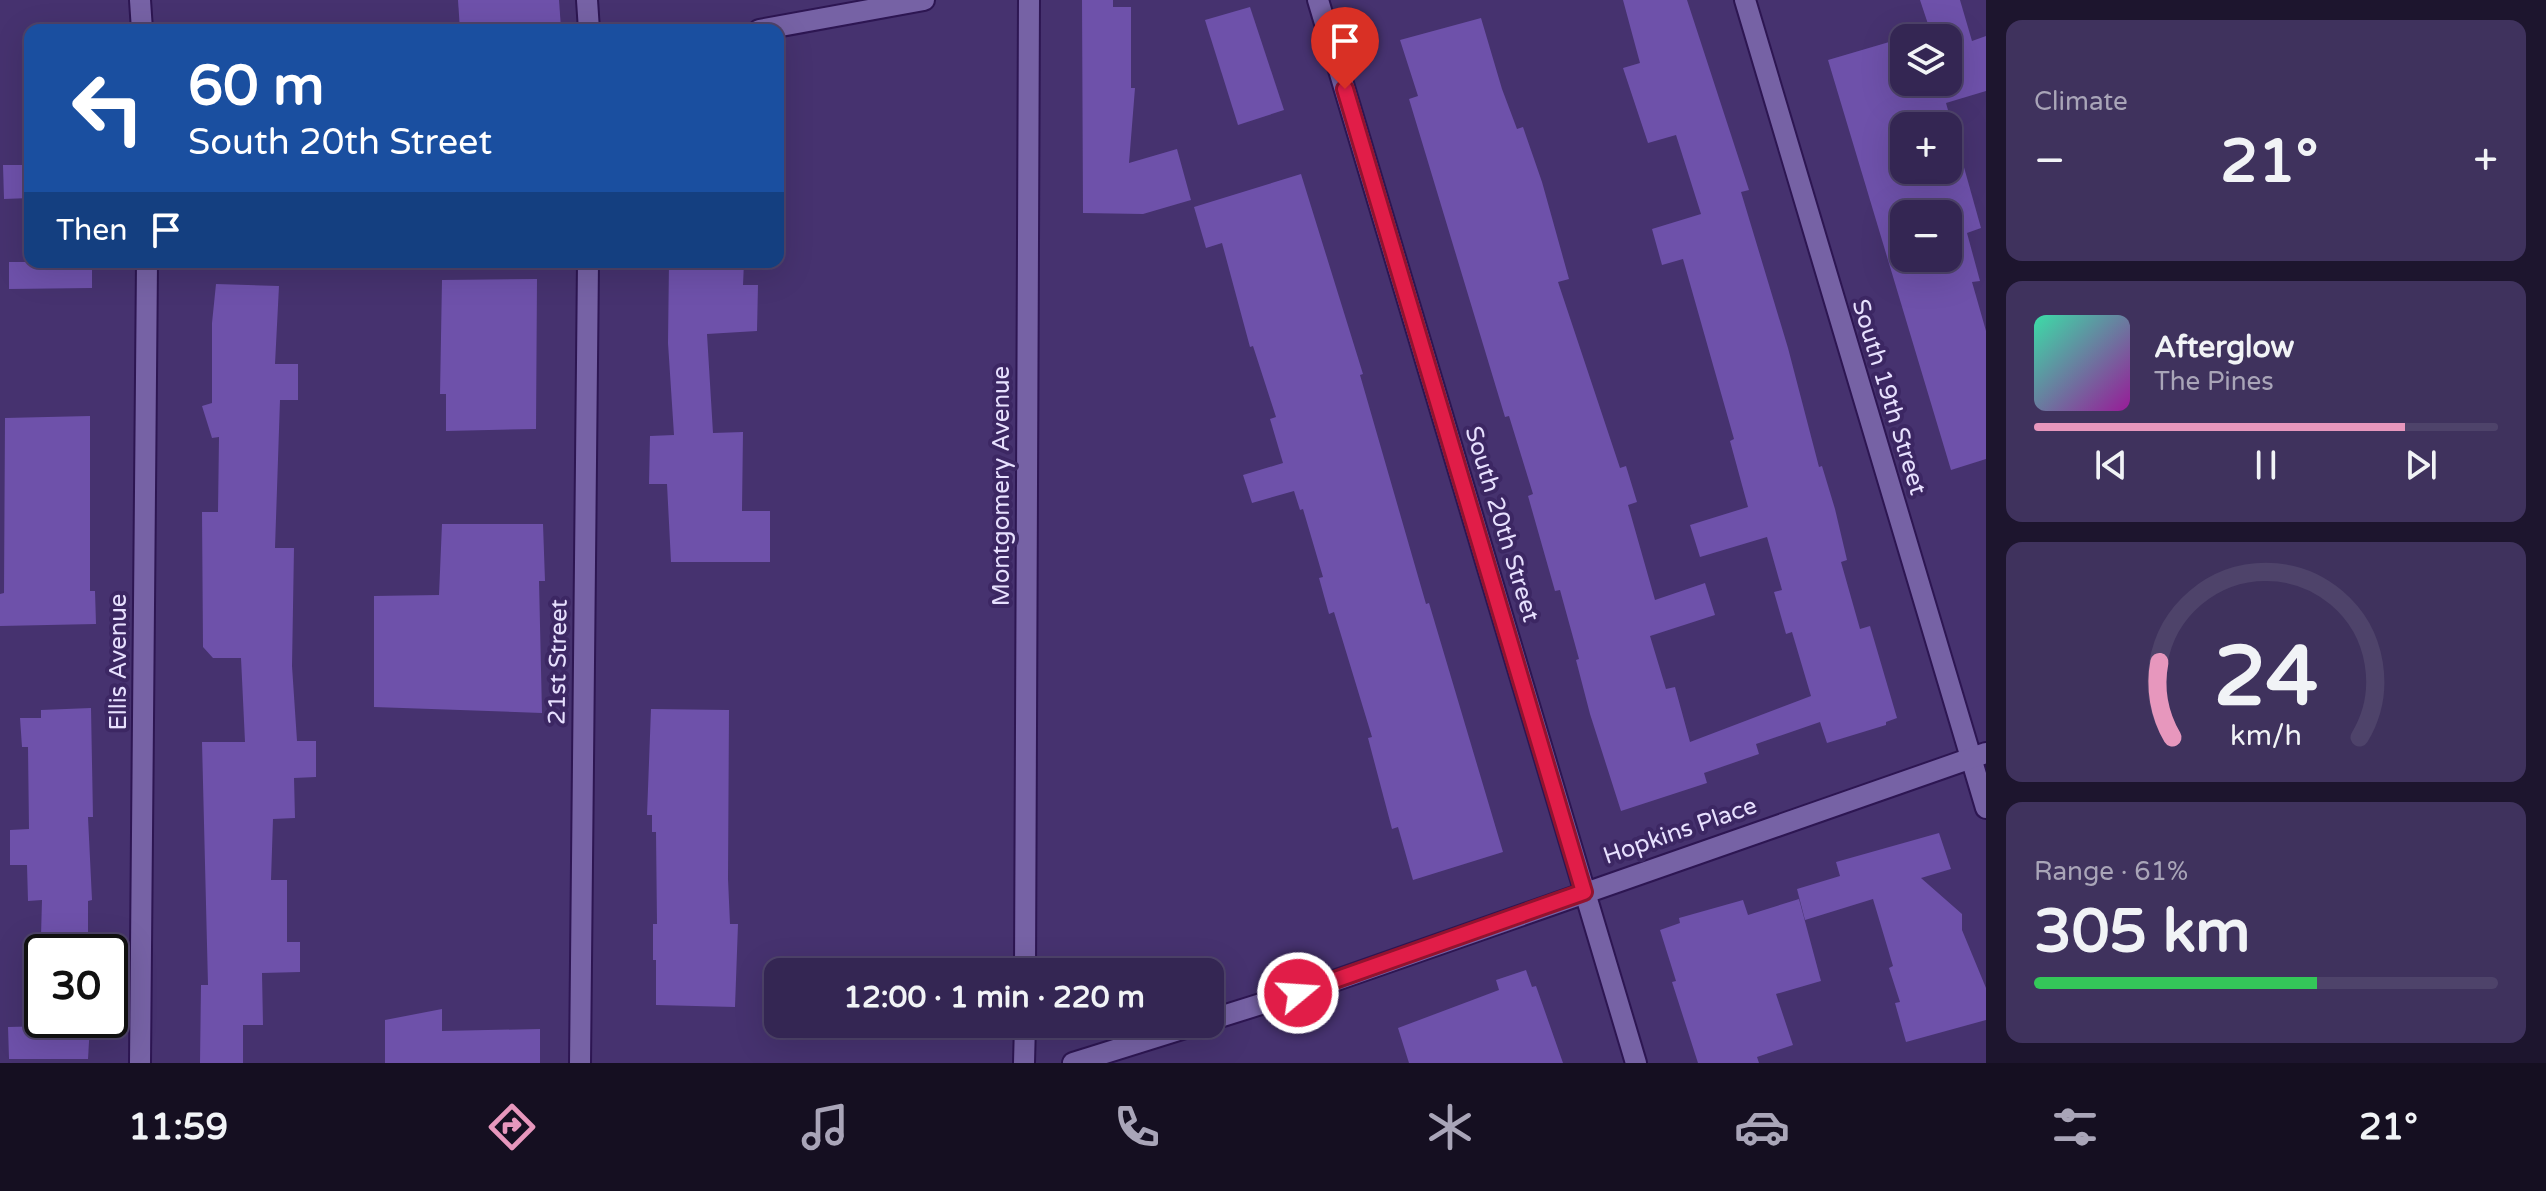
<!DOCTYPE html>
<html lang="en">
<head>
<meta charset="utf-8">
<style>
	:root { --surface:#342653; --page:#3f325d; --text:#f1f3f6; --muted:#a9a5b8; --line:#4e436a; --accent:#e797bd }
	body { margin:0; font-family:"Varela Round",sans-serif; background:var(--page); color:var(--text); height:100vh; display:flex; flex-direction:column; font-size:30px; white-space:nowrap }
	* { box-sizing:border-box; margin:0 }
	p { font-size:26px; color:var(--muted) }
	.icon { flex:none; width:44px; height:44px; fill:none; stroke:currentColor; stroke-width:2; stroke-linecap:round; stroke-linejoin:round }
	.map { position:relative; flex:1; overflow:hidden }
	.side { display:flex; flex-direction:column; gap:20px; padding:20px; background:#1d152e; width:560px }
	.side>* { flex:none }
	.hud { position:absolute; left:24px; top:24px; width:760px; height:244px; border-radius:16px; box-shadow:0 8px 32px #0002,0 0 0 2px var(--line); background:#1a4fa0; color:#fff; overflow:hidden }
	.controls { position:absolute; left:1890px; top:24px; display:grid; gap:16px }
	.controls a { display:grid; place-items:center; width:72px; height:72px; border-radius:16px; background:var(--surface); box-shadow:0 8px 32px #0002,0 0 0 2px var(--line); font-size:40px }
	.speed { position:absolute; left:24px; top:934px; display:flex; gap:16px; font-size:40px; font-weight:700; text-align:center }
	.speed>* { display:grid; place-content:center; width:104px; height:104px; border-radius:50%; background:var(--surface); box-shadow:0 8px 32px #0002,0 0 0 2px var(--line); line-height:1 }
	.speed .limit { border:4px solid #111; border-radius:12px; background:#fff; color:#111 }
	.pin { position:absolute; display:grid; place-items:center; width:68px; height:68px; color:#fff; margin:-82px -34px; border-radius:50% 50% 50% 0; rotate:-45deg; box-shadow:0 0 8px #0007 }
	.pin .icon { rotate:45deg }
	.me { position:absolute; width:88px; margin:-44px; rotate:72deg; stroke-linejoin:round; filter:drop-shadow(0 0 6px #0008) }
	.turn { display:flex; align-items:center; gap:28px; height:168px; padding:0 32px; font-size:36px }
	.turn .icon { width:104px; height:104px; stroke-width:2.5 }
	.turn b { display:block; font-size:56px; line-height:68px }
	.then { display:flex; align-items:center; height:76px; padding:0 32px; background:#0003; gap:16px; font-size:30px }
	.big { font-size:60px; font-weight:700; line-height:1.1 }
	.side .widget { flex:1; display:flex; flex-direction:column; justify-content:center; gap:12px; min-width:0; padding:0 28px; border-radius:16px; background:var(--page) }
	.side .dial { align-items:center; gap:0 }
	.dial svg { height:208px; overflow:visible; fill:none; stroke:var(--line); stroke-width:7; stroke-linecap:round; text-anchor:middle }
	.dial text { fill:var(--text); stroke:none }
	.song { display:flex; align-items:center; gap:24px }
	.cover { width:96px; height:96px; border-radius:12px; background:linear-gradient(135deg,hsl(160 70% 55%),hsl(300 70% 35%)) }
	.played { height:8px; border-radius:4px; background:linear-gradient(90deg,var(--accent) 80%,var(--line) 80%) }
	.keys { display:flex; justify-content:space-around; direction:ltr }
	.heat { display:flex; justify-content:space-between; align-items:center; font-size:44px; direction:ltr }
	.charge { height:12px; border-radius:6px; background:linear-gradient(90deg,#34c759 61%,var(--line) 0) }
	.trip { position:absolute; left:764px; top:958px; width:460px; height:80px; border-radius:16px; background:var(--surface); box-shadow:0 8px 32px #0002,0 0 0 2px var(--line); font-weight:700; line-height:80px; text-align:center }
	.tabs { display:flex; height:128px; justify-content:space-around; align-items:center; background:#150f21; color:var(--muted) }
	.tabs .icon { width:56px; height:56px }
	.tabs .selected { color:var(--accent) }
	.tabs b { font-size:36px; color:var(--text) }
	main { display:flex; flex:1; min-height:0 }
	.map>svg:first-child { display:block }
	.green { fill:#73431d }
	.building { fill:#6e51aa; fill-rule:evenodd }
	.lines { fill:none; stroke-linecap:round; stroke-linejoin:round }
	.street-casing { stroke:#2d1652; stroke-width:24 }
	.street { stroke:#7662a5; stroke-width:20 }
	.route-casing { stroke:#92132f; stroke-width:20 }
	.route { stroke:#e11d48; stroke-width:14 }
	.labels { text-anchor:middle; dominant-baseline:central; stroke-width:8; stroke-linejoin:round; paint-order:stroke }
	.street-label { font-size:24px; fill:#e7e0fe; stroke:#3c2763 }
</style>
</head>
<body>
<main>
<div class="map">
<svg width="1986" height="1063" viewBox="0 0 1986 1063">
	<rect width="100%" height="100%" fill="#46326f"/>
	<!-- green -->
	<g class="green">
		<path d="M820,956H970L971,972H820Z"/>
		<path d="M821,1024H971V1029L821,1031Z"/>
	</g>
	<!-- building -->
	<g class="building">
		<path d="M458,0H559L561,28L460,30Z"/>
		<path d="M1082,0H1113V7H1131V88H1135L1129,163L1177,149L1191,200L1143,214L1083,213Z"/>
		<path d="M1623,0H1687L1749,190L1741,192L1788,348L1819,467L1822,466L1835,509L1847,560L1841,562L1860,629L1870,626L1897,718L1886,722V725L1827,743L1820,722L1756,744L1759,754L1704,773L1707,783L1621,811L1590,714L1576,660L1579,659L1560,590L1555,591L1528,496L1533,494L1509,416L1505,417L1409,99L1418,96L1400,40L1481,18L1502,89L1517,129L1523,127L1542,182L1569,279L1558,282L1620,468L1626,466L1637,502L1628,505L1655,600L1705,583L1715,615L1650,636L1666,689L1675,687L1690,742L1811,696L1792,632L1786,634L1774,592L1782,590L1767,537L1700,557L1690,525L1748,507L1730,441L1734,439L1683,259L1662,265L1652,229L1701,214L1676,135L1648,143L1623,68L1640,63Z"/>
		<path d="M1920,0H1960L1972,41L1986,36V91L1946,103L1981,228L1967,233L1980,281L1972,282L1986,331V459L1951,470L1828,60L1930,30ZM1904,38H1948V82H1904ZM1904,126H1948V170H1904ZM1904,214H1948V258H1904Z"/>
		<path d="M1250,7L1284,110L1238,125L1205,20Z"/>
		<path d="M3,165H30V198L4,199Z"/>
		<path d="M1301,174L1363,374L1360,375L1426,604L1429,603L1503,852L1413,880L1398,827L1392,829L1368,738L1372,737L1334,612L1329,614L1319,578L1323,577L1303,509L1300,510L1294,491L1252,503L1243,475L1283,463L1270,419L1276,417L1253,346L1250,347L1222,243L1206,248L1194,207Z"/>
		<path d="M9,262H92V288L9,289Z"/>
		<path d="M669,262H744L743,285H758L757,331L707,334L713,433L743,432L742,511H770V562H671L667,484H649L650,436L674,435L668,343Z"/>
		<path d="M537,279L536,429L446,431V394H440L442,280Z"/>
		<path d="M216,284L279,286L275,364H298V400H280L275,548H294L292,666L297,741H316V777L294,778L295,818L273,819L271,880H287V942H300V972L262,973L263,1025H243V1063H200L201,985H208L202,742H245L241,658H213L203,647L202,512H218L219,437L212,438L202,406L212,403V323Z"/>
		<path d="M90,416V591H95L96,624L0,626V594L4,593L5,418Z"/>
		<path d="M442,524H543L545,581H539L542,713L374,707V596L439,595Z"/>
		<path d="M91,708L93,817H88L92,900L88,901V936H41L42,900L28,901L27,865H10V830L29,829L28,747H22L20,718H41V710Z"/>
		<path d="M651,709L729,710L728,879L730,924H738L735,1007L656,1005V960H653V924H657L656,832H652V815H647Z"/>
		<path d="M1939,833L1951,869L1921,878L1962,914V930L1986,988V1020L1906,1042L1895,1003L1900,1002L1889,968L1893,966L1873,899L1805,920L1797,889L1840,876L1836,862Z"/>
		<path d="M1799,899L1821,981L1776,994L1793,1045L1757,1057L1759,1063H1698L1672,982L1676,981L1660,930L1680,923L1679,918L1743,900L1748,915Z"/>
		<path d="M1526,970L1532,987L1536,986L1563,1063H1409L1398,1028L1499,990L1496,980Z"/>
		<path d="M442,1009V1031L540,1029V1063H385V1020Z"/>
		<path d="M90,1025L88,1059H9L8,1027Z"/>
	</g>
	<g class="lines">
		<defs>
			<g id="street">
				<path d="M140,0L142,30"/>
				<path d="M587,0L589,30"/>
				<path d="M1318,0L1636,1063"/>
				<path d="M1745,0L1986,808"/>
				<path d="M759,30L924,0"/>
				<path d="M1025,972L1029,0"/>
				<path d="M1210,1020L1328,983L1986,753"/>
				<path d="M140,1063L147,262"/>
				<path d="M580,1063L588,262"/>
				<path d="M1024,1063L1025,1024"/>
				<path d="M1073,1063L1198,1024"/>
			</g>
		</defs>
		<!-- street casing -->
		<use href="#street" class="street-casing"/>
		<!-- street -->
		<use href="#street" class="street"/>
	</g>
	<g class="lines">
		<defs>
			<path id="route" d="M1298,993L1584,892L1345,89"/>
		</defs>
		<!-- route casing -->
		<use href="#route" class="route-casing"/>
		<!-- route -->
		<use href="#route" class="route"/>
	</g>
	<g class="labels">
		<!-- street labels -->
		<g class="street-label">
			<text transform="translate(1889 397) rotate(73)">South 19th Street</text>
			<text transform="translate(1001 486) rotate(-90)">Montgomery Avenue</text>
			<text transform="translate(1502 524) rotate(73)">South 20th Street</text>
			<text transform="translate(118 662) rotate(-90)">Ellis Avenue</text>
			<text transform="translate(558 662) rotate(-89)">21st Street</text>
			<text transform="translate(1680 831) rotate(-19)">Hopkins Place</text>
		</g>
	</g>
</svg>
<div class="controls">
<a><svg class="icon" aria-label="layers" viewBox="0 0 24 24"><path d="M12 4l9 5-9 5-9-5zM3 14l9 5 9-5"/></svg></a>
<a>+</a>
<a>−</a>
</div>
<div class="speed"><div class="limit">30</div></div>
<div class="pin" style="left:1345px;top:89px;background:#d93025"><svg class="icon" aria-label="arrive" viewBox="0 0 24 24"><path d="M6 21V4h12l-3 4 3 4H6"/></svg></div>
<svg class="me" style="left:1298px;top:993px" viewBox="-20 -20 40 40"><circle r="17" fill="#e11d48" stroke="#fff" stroke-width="3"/><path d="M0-11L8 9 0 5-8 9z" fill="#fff"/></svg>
<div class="trip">12:00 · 1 min · 220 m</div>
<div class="hud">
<div class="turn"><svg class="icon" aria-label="left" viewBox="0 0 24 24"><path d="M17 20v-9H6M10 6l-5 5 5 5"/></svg><div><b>60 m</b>South 20th Street</div></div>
<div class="then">Then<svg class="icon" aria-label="arrive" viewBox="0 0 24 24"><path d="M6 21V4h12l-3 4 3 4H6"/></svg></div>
</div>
</div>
<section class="side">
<div class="widget"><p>Climate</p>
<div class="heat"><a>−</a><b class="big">21°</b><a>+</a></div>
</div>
<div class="widget">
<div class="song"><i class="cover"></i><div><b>Afterglow</b><p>The Pines</p></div></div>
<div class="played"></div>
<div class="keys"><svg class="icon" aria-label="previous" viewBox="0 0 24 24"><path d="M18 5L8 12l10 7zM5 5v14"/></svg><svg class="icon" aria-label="pause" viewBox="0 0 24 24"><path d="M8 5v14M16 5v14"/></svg><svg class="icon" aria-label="next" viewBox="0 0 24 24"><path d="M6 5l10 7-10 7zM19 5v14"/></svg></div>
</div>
<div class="widget dial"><svg viewBox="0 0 100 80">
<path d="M14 69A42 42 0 1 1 86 69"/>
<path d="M14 69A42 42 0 0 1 9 40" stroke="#e797bd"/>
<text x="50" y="56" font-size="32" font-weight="700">24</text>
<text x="50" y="72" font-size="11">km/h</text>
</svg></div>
<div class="widget"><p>Range · 61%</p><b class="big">305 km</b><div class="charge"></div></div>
</section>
</main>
<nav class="tabs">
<b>11:59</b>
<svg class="icon selected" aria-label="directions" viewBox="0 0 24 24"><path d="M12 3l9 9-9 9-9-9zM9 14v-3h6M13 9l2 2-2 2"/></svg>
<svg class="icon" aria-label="music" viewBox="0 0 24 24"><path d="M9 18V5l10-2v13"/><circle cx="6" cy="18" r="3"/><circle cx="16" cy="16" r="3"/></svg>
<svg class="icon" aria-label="phone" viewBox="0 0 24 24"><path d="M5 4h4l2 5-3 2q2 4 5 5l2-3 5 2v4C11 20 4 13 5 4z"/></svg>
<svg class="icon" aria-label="climate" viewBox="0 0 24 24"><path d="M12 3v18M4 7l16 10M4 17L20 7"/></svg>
<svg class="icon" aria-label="car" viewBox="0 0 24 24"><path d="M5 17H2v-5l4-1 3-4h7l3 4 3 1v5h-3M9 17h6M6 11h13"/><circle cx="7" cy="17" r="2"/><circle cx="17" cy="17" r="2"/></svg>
<svg class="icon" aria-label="filters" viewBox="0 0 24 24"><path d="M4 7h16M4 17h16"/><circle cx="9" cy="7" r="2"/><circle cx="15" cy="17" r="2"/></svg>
<b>21°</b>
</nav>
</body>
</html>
